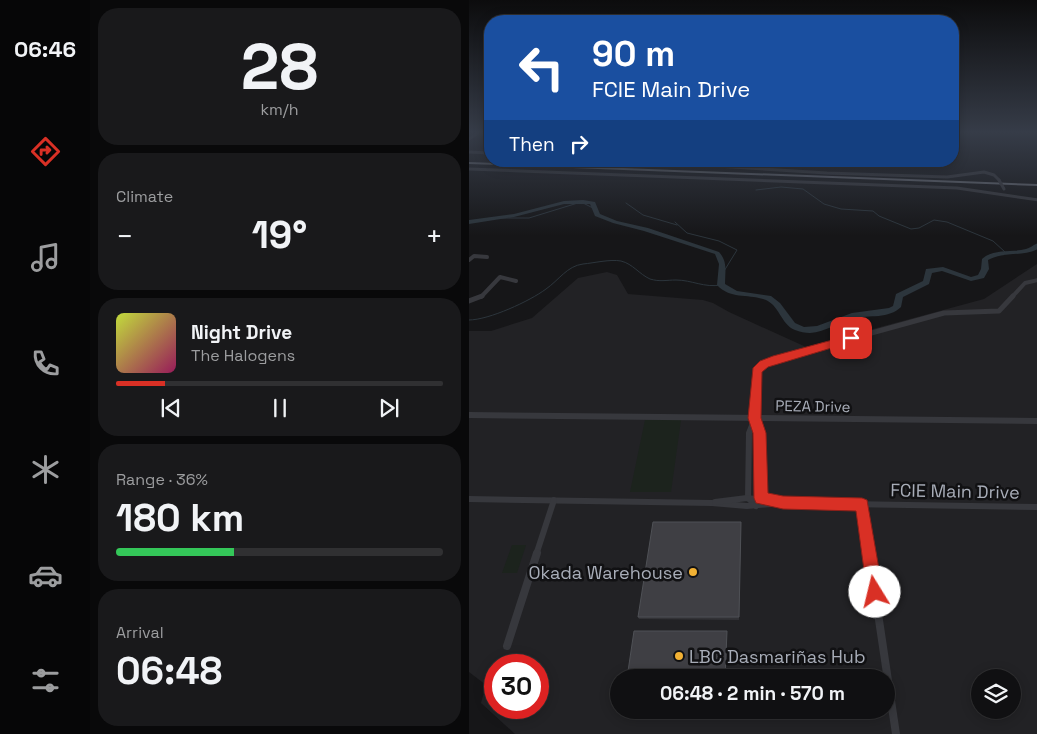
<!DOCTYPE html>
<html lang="en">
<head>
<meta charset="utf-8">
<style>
	:root { --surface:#101012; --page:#19191b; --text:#f1f3f6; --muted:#9c9d9f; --line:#303032; --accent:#d93025 }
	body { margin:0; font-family:"Space Grotesk",sans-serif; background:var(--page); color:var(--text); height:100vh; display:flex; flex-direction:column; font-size:19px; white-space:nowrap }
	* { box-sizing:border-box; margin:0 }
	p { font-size:16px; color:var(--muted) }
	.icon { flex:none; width:28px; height:28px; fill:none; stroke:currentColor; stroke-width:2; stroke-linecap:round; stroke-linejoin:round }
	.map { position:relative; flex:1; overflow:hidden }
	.details { display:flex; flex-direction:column; gap:8px; padding:8px; background:#09090a; width:379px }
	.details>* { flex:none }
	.top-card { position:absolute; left:15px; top:15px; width:475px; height:152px; border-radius:20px; box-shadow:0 2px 12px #0003,0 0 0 1px var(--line); background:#1a4fa0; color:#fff; overflow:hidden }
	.buttons { position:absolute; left:502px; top:669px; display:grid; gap:10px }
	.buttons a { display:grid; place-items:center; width:50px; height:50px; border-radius:50%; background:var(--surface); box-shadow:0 2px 12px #0003,0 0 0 1px var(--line); font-size:25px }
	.speed { position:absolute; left:15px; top:654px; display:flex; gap:10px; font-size:25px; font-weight:700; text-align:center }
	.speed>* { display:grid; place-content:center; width:65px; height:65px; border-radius:50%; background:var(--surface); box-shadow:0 2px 12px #0003,0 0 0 1px var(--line); line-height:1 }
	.speed .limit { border:8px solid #d22; background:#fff; color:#111 }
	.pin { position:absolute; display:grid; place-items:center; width:42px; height:42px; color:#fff; margin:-21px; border-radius:10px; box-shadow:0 2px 8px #0006 }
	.me { position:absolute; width:55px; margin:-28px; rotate:351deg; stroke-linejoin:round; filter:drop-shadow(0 0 4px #0008) }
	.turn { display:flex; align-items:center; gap:18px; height:105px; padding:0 25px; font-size:22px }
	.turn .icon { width:65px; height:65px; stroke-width:2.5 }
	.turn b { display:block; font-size:35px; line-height:42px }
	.then { display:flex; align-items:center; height:48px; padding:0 25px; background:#0003; gap:10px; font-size:19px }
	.big { font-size:38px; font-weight:700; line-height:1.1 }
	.details .tile { flex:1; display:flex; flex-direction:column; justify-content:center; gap:8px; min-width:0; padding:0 18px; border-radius:20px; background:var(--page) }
	.details .dial { align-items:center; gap:0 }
	.dial b { font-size:65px; line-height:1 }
	.song { display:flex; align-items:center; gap:15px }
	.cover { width:60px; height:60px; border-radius:8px; background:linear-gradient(135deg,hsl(70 70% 55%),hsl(330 70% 35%)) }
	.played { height:5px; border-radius:2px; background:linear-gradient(90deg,var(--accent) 15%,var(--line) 15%) }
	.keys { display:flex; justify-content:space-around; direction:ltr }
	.heat { display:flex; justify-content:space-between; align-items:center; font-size:28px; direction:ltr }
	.charge { height:8px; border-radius:4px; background:linear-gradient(90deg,#34c759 36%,var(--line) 0) }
	.trip { position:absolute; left:141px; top:669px; width:285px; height:50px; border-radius:25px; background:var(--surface); box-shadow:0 2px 12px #0003,0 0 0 1px var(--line); font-weight:700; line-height:50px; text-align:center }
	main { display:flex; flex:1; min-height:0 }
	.dock { display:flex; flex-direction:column; width:90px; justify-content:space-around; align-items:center; background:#060607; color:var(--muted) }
	.dock .icon { width:35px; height:35px }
	.dock .selected { color:var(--accent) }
	.dock b { font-size:22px; color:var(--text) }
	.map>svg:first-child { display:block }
	.built { fill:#222225; fill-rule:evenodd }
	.green { fill:#1c231d }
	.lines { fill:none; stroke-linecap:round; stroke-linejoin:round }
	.stream { stroke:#2c353c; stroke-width:1 }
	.river { fill:#2c353c; fill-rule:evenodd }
	.minor-far4 { stroke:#37383d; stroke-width:3 }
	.minor-far3 { stroke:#37383d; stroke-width:4 }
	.minor-far2 { stroke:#37383d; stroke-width:5 }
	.minor-far1 { stroke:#37383d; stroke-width:6 }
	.minor { stroke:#37383d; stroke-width:8 }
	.highway { fill:#63666e; fill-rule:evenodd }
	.minor-bridge { stroke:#37383d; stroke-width:3 }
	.wall { fill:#323236 }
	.building { fill:#3f3f44; stroke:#4f5156 }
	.route { fill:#d93025; stroke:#8d1f18 }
	.poi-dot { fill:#f2b134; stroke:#111113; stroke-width:2 }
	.labels { text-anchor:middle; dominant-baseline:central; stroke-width:5; stroke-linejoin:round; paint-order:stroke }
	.street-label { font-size:15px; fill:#a8adb8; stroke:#111113 }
	.near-street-label { font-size:18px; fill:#a8adb8; stroke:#111113 }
	.near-poi-label { font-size:18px; fill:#a8adb8; stroke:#111113; text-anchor:end }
</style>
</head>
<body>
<main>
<nav class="dock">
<b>06:46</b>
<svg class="icon selected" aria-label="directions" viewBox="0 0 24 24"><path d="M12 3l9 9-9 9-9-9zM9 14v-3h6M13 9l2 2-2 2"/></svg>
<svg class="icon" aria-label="music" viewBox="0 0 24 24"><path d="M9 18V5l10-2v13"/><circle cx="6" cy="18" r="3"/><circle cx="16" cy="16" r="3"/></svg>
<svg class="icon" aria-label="phone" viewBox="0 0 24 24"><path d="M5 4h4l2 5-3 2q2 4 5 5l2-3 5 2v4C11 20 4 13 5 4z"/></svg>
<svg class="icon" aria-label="climate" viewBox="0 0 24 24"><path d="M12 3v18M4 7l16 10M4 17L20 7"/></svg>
<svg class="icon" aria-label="car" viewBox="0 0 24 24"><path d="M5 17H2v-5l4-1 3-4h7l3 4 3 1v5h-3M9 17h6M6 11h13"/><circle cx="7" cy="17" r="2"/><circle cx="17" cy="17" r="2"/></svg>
<svg class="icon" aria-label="filters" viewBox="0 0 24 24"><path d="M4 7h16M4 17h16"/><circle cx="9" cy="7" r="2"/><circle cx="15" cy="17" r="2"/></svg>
</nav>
<section class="details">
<div class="tile dial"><b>28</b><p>km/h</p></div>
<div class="tile"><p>Climate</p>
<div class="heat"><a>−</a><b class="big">19°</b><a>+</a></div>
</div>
<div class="tile">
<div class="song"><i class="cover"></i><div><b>Night Drive</b><p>The Halogens</p></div></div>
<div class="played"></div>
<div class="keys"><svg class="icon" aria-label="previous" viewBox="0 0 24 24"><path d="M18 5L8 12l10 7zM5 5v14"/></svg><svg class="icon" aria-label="pause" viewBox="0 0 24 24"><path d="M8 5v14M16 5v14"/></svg><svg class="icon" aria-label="next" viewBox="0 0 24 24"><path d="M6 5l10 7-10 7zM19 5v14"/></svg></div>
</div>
<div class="tile"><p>Range · 36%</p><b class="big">180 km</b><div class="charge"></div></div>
<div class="tile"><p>Arrival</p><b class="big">06:48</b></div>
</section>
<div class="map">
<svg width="569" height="734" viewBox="0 0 569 734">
	<rect width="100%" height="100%" fill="#161618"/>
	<!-- built -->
	<path class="built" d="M568,264V734H46L12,703L17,685L0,672V331H22L63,318L109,278L138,272L148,275L159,294L234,300L244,303L260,312L337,347L515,299ZM26,665H69V708H26ZM150,678H418V710H150ZM511,678H544V710H511Z"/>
	<!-- green -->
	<g class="green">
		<path d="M176,420H212L202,492H161Z"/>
		<path d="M43,545H57L48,573H33Z"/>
	</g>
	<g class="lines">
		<!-- stream -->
		<g class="stream">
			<path d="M287,190L312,187L334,189L355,204L372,209L404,211L410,216L442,229L450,228L465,220L478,222L524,241L536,252"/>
			<path d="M157,203L174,215L208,225"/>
			<path d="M28,218H60L112,202L126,209"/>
			<path d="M206,222L218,233L250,241L268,250L252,276"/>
			<path d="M0,320C20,320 61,301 77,289C90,280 98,266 114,264C125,263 141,259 152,261C164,264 170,274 181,279C191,282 197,280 207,280C223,280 235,288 252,285"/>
		</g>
		<!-- river -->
		<path class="river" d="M114,200L126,202L131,214L148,221L179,228L250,252C259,262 256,272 256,284L268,291L302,296L311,303L326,323L335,327L348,326L383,313L420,308L424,306L427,294L454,281L457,269L474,267L502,277L509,275L512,269L513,259C525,248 542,253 557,249C561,248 564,245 569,243V249C553,257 535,251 519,260L520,269L515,278L502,281L473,271L463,273L460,284L434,297L432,307C420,319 400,315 385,318C370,322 357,332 341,333C336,333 331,332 326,330C311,324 311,304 294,299C278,294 261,299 248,285L250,264L246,254L175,231L144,223L126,216L121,204H95L45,217L0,224V220L45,214L95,201Z"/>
		<!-- minor-far4 -->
		<g class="minor-far4">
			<path d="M0,139L9,133"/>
			<path d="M0,152L21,153"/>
			<path d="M167,161L358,173L478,177L515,172L525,175L530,180"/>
			<path d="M0,169L488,188L569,200"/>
		</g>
		<!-- minor-far3 -->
		<g class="minor-far3">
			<path d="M0,260L5,256L18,257"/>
			<path d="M12,297L31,277L47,281"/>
			<path d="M543,297L556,283L569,280"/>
		</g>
		<!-- minor-far2 -->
		<g class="minor-far2">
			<path d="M0,301L13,296"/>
			<path d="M286,411L287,376L291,366L308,359L475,313L530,311L544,296"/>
		</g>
		<!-- minor-far1 -->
		<g class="minor-far1">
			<path d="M286,410V418L280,433L279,498L287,506"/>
			<path d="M0,415L569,421"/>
			<path d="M286,419C292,440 300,488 287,506"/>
			<path d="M0,499L243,503L278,506L314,503L569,507"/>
			<path d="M246,502L278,498L311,502"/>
			<path d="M393,504L400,555"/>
			<path d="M67,555L85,500"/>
		</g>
		<!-- minor -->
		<g class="minor">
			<path d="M400,553L427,734"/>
			<path d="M38,646L68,553"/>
		</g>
		<!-- highway -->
		<path class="highway" d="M0,162L569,184V186L0,164Z"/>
		<!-- minor-bridge -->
		<path class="minor-bridge" d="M530,180L535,189"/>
	</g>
	<!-- wall -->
	<path class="wall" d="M272,522L270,620L170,619L169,617Z"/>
	<!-- building -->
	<g class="building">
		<path d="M184,522H272L270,617H169Z"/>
		<path d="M165,631H258L256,678H158Z"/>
	</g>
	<!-- sky -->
	<linearGradient id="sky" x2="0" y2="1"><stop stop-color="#0c0c0d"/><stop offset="0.56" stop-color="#363c48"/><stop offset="1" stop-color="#363c48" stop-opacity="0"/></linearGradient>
	<rect width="569" height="236" fill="url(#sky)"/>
	<!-- route -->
	<path class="route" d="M382,335L387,338L386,341L299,367L293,372L292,418L297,433L299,493L314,496L393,498L398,500L414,592L412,597L406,600L400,597L398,592L387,511L314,509L287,503L285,498L284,433L279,418L284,368L291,361L304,356Z"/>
	<!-- markers -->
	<g class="poi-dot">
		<circle cx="224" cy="572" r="5"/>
		<circle cx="210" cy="656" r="5"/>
	</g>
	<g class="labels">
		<!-- street labels -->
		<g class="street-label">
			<text transform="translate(344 406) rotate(1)">PEZA Drive</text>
		</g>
		<!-- near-street labels -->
		<g class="near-street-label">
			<text transform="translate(486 491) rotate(1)">FCIE Main Drive</text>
		</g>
		<!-- near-poi labels -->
		<g class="near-poi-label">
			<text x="214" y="572">Okada Warehouse</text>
			<text x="220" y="656" text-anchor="start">LBC Dasmariñas Hub</text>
		</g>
	</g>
</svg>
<div class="buttons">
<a><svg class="icon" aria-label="layers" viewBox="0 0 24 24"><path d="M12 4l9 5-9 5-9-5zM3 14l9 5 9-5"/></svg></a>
</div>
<div class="speed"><div class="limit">30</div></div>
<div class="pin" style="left:382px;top:338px;background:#d93025"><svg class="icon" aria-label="arrive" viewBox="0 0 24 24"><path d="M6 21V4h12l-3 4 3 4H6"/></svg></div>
<svg class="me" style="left:406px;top:592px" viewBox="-20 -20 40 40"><circle r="19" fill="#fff"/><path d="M0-13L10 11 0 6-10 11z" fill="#d93025"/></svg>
<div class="trip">06:48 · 2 min · 570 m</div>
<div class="top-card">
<div class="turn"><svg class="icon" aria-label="left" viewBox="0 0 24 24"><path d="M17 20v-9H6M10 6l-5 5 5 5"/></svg><div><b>90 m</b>FCIE Main Drive</div></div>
<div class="then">Then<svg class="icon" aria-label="right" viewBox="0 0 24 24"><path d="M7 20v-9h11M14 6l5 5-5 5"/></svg></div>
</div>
</div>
</main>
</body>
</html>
